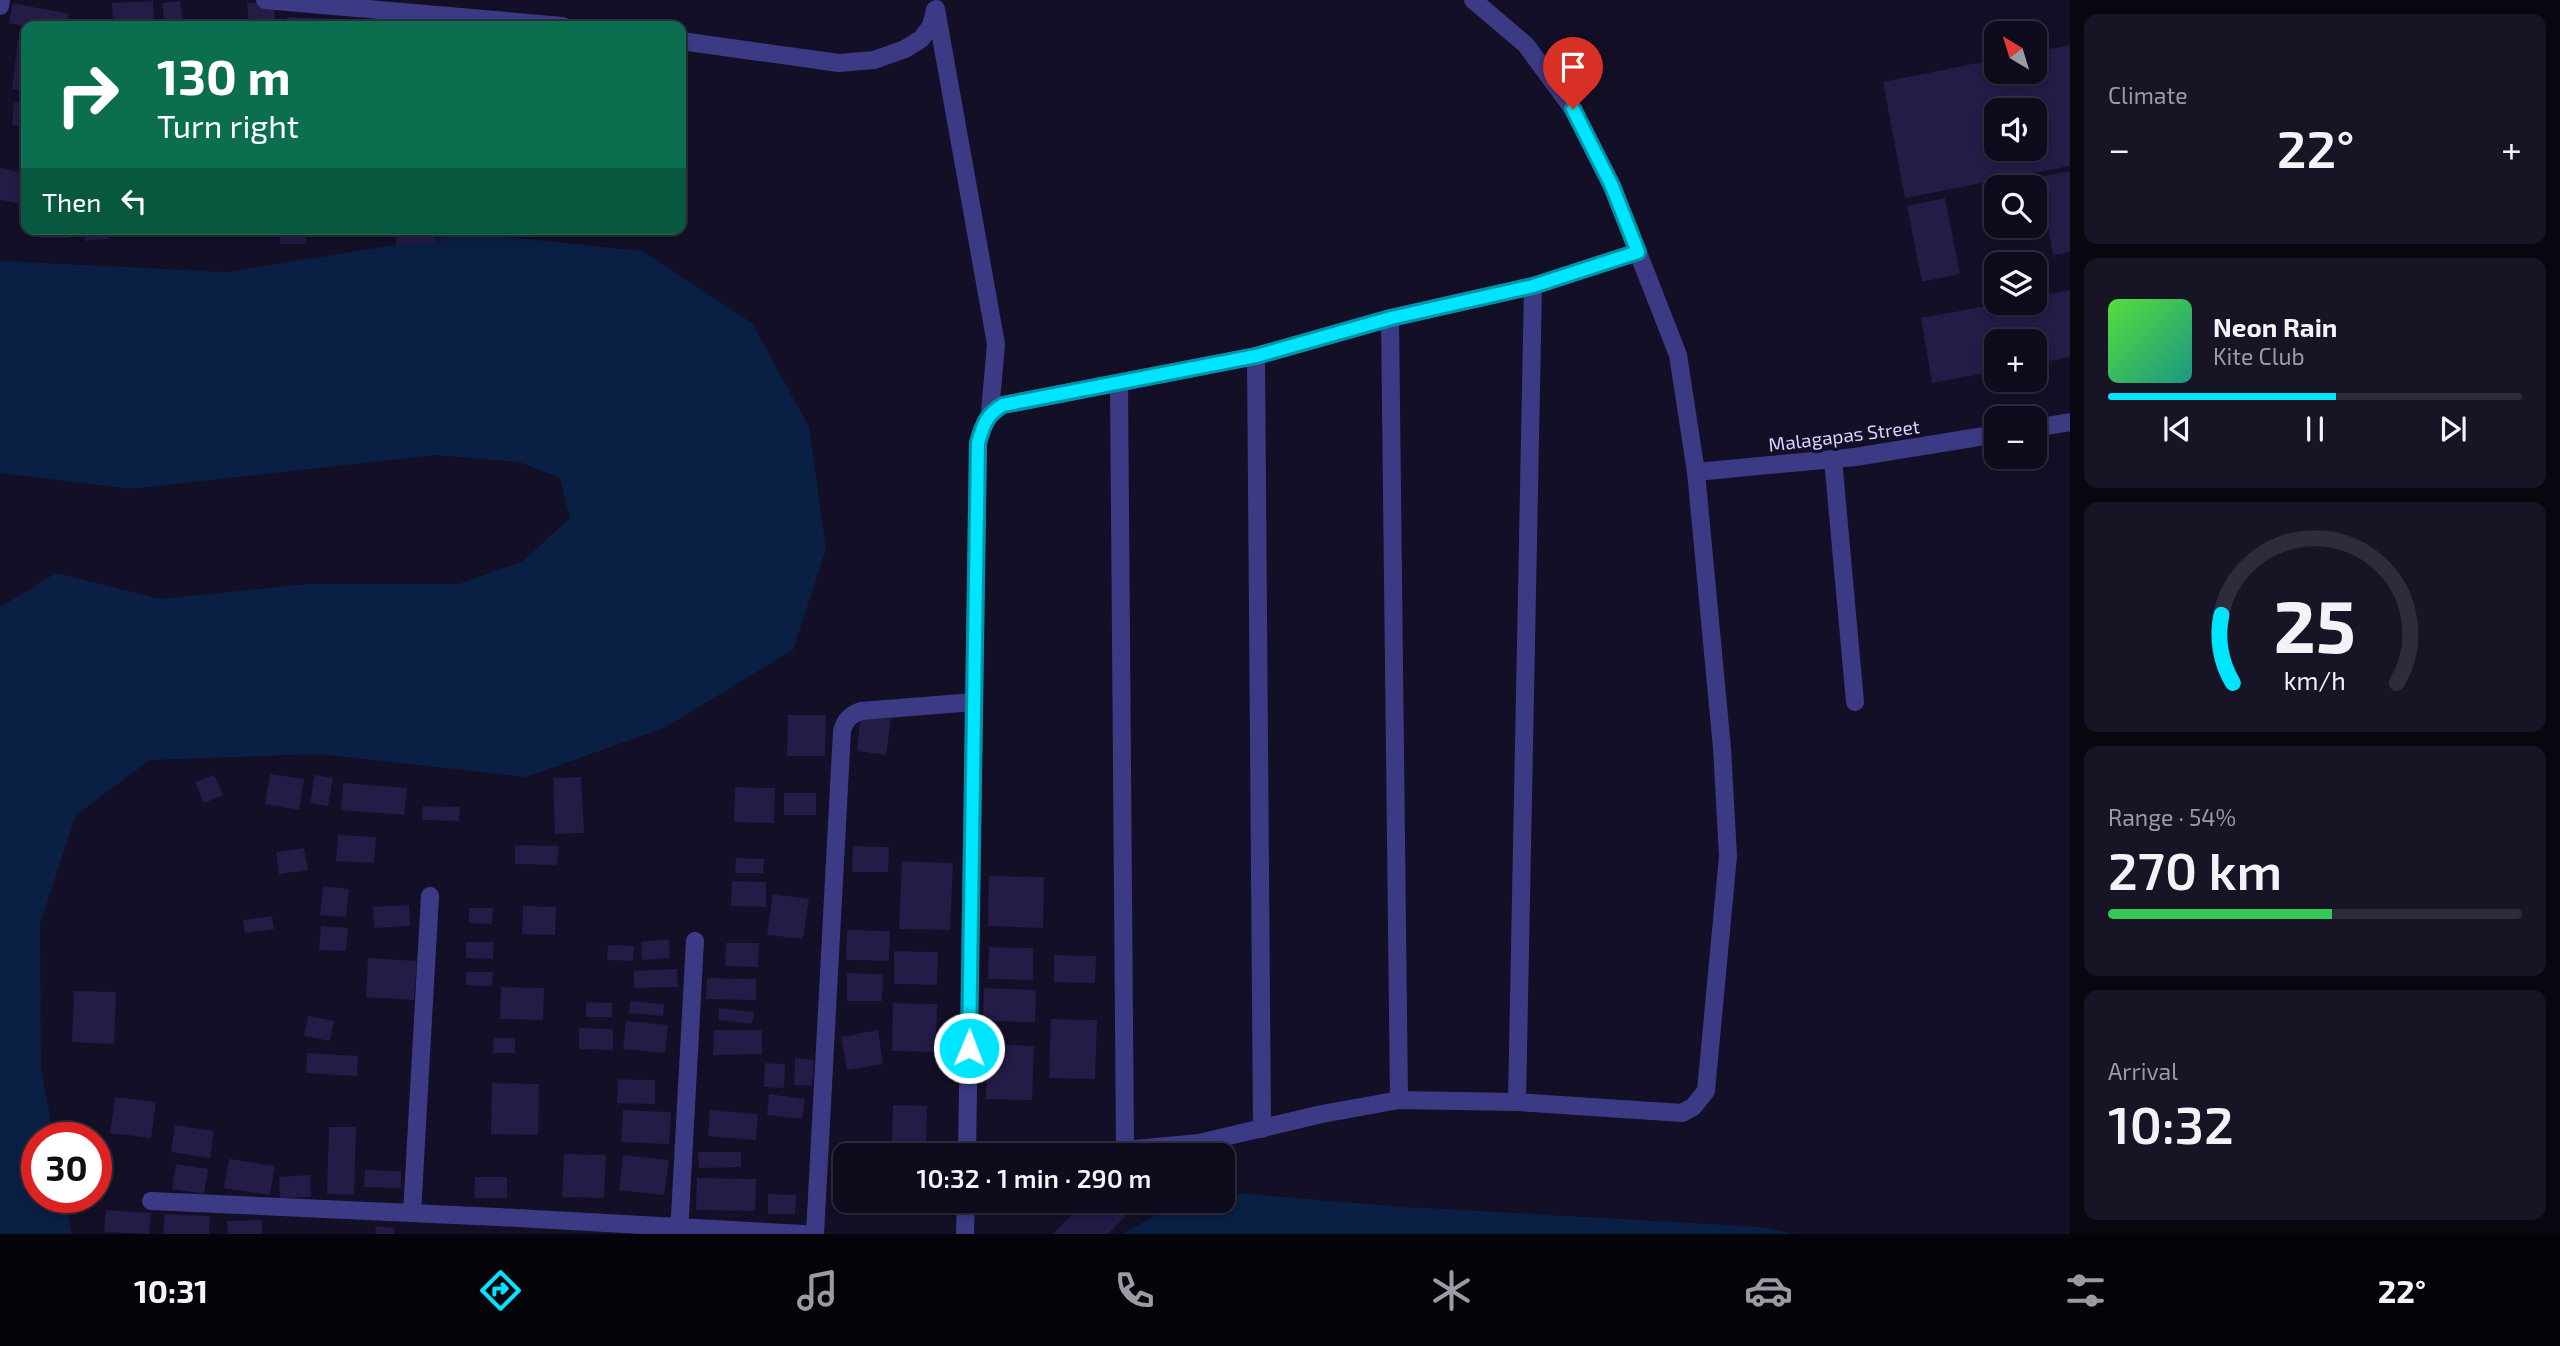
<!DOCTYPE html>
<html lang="en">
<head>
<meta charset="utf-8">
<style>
	:root { --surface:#0e0b1c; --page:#171425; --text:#f1f3f6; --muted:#9b9ba3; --line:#2e2b3b; --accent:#00e5ff }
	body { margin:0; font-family:"Exo 2",sans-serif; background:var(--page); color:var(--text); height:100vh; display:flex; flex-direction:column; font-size:26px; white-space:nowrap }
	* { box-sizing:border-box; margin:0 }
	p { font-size:23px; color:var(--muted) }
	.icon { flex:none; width:38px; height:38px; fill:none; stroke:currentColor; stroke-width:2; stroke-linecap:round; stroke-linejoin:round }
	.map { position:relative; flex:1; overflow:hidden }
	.sheet { display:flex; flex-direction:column; gap:14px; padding:14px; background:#08060f; width:490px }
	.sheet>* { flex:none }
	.banner { position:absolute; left:21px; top:21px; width:665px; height:214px; border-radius:14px; box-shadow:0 4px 10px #0003,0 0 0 2px var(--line); background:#0b6e4f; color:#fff; overflow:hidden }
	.needle { width:46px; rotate:322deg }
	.controls { position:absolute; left:1984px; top:21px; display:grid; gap:14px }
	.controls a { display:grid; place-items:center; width:63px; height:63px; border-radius:14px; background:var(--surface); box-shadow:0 4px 10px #0003,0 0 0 2px var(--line); font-size:35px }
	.speed { position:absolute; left:21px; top:1122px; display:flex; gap:14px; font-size:35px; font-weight:700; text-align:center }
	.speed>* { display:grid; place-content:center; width:91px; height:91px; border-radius:50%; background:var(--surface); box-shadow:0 4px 10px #0003,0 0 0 2px var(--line); line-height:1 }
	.speed .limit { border:10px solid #d22; background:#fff; color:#111 }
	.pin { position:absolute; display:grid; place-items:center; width:60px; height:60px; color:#fff; margin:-72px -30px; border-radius:50% 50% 50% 0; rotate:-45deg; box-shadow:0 0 7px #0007 }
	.pin .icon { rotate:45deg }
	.me { position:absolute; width:77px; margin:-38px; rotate:1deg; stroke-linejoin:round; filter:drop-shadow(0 0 5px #0008) }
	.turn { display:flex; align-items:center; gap:24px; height:147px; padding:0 21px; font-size:32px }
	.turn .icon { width:91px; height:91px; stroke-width:2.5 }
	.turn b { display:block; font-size:49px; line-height:60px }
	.then { display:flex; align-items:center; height:66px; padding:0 21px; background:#0003; gap:14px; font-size:26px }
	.big { font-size:52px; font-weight:600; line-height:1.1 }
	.sheet .tile { flex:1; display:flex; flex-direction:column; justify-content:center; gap:10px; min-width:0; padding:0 24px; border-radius:14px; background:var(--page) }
	.sheet .dial { align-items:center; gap:0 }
	.dial svg { height:182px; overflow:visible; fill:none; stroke:var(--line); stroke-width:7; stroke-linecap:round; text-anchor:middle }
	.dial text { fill:var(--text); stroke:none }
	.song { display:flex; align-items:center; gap:21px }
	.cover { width:84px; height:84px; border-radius:10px; background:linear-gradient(135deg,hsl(110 70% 55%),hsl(170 70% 35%)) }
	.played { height:7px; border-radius:4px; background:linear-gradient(90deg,var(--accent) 55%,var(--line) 55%) }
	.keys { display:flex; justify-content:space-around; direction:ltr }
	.heat { display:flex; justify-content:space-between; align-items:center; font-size:38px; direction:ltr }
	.charge { height:10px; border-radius:5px; background:linear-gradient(90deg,#34c759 54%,var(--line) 0) }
	.trip { position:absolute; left:833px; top:1143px; width:402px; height:70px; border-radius:14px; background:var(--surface); box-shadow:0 4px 10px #0003,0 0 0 2px var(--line); font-weight:600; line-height:70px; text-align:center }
	.tab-bar { display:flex; height:112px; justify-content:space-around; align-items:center; background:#06040b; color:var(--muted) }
	.tab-bar .icon { width:49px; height:49px }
	.tab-bar .on { color:var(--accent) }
	.tab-bar b { font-size:32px; color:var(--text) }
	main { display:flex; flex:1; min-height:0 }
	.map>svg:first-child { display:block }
	.water { fill:#0a1f44 }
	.building { fill:#241b47; fill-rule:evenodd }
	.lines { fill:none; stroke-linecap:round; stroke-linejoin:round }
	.street { stroke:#3d3a85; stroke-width:18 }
	.route-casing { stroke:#0095a6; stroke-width:18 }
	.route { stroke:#00e5ff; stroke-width:12 }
	.labels { text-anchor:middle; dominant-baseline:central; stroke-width:7; stroke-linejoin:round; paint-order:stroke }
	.street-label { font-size:19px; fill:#d9d4ff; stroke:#130f26 }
</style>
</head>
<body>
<main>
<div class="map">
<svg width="2070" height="1234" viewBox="0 0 2070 1234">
	<rect width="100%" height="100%" fill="#130f26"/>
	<!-- water -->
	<g class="water">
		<path d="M469,233L642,251L752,323L809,427L826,549L793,650L664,728L526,777L320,754L150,760L76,815L40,924L41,1070L54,1137L37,1138V1197H65L72,1234H0V607L56,573L160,599L307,584H459L523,561L570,518L560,478L519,462L436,455L131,489L0,473V261L228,272Z"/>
		<path d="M1223,1192L1391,1206L1762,1227L1795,1234H1122L1180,1201L1223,1200Z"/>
	</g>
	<!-- building -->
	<g class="building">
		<path d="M153,1L154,23L113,25L112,3Z"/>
		<path d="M180,1L184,26H165L162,3Z"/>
		<path d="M274,2L276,26H249L247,3Z"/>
		<path d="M13,3L69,14L66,26H25L9,23Z"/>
		<path d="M287,17L338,19V26H287Z"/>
		<path d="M18,40H26V91L12,89Z"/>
		<path d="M2070,45V166L1905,198L1883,82L1997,59V72H2035V52ZM1997,110H2035V149H1997Z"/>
		<path d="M14,102L26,103V126L12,125Z"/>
		<path d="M0,168L26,173V205L0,200Z"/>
		<path d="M2070,171V252L2053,255L2039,177Z"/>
		<path d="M2030,178L2032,187H1997L1996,209L1991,187Z"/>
		<path d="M1945,198L1960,274L1922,282L1907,206Z"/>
		<path d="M2035,205L2042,229L2002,238L1999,226H2035Z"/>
		<path d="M41,229H68V238H40Z"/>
		<path d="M85,229H109V239L85,241Z"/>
		<rect x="280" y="229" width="26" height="15"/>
		<path d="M396,229H434L435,243L396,244Z"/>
		<path d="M2070,290V357L2035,364V341H1997V371L1932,383L1921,318L2003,303H2035V297Z"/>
		<path d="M788,715H826L825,756H787Z"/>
		<path d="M861,715L891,719L886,755L857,751Z"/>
		<path d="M270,774L304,779L299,810L265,804Z"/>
		<path d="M214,775L223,795L204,803L195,782Z"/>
		<path d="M315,775L333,778L328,806L310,803Z"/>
		<path d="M581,777L584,833L555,834L553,778Z"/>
		<path d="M343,783L407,788L404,815L341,810Z"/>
		<path d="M735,787L775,788L774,823L734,822Z"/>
		<rect x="784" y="793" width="32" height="22"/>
		<path d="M423,806L460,807L459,821L422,820Z"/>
		<path d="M338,835L376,837L374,863L336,861Z"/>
		<path d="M515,845L559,846L557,865L515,864Z"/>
		<path d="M853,846L889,847L888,872H852Z"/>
		<path d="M304,848L308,870L279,874L276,852Z"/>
		<path d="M736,858L764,859L763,873H735Z"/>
		<path d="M902,861L953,863L950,930L899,929Z"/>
		<path d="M989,876L1044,877L1043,928L988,926Z"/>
		<path d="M732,881L766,882V907L731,906Z"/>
		<path d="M323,886L349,889L346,917L320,915Z"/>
		<path d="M773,894L809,899L803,939L767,935Z"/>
		<path d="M409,905L410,926L374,928L373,907Z"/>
		<path d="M523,906L556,907L555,935L522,934Z"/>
		<path d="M469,908H493L492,924L469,923Z"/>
		<path d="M272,916L274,929L245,933L243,920Z"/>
		<path d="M321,926L348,928L346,951L319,950Z"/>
		<path d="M847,930L890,931L889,961L846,960Z"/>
		<path d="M669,939L670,958L642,960L641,942Z"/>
		<path d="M466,942H494L493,959L466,958Z"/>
		<path d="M726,943H759L758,967L725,966Z"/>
		<path d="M608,945L634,946L633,961L607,960Z"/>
		<path d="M989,947L1033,948V980L988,979Z"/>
		<path d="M894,951L938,952L937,985L894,984Z"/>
		<path d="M1054,955L1096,956L1095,983L1054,982Z"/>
		<path d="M368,958L417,961L414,1000L366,997Z"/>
		<path d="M677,969L678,987L634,988V971Z"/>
		<path d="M466,972H493L492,986L466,985Z"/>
		<path d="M847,973L883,974L882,1001H847Z"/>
		<path d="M707,978L756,979V1000L706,999Z"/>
		<path d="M501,987L544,988L543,1020L500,1019Z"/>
		<path d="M984,988L1036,990L1035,1022L983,1021Z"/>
		<path d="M74,991L116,992L114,1044L72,1042Z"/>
		<path d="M630,1001L664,1004L663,1016L629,1013Z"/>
		<path d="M586,1002L612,1003V1017H586Z"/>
		<path d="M893,1003L937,1004L936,1052L892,1051Z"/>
		<path d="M719,1008L754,1012L752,1024L718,1020Z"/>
		<path d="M308,1016L334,1021L330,1041L304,1036Z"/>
		<path d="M1051,1019L1097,1020L1095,1079L1049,1078Z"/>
		<path d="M626,1021L668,1025L665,1053L623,1049Z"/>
		<path d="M579,1028L613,1029V1050L579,1049Z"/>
		<path d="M714,1030H762V1054L713,1055Z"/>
		<path d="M878,1030L883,1064L847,1070L841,1037Z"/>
		<path d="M494,1038H515V1053H493Z"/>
		<path d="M987,1044L1034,1046L1032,1100L986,1099Z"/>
		<path d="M307,1053L358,1056L357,1076L306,1073Z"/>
		<path d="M795,1058L814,1060L812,1086L794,1085Z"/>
		<path d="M765,1063L785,1064L784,1088L764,1087Z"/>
		<path d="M618,1079L655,1080V1104L617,1103Z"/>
		<path d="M492,1083L539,1084L538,1135L491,1134Z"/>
		<path d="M769,1094L805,1099L802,1119L767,1115Z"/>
		<path d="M115,1097L156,1102L151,1138L110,1133Z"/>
		<path d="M893,1105L927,1106L926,1146L892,1145Z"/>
		<path d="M623,1110L671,1112L669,1144L621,1142Z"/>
		<path d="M710,1110L758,1114L756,1140L708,1136Z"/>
		<path d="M175,1125L214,1131L210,1158L171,1152Z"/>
		<path d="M329,1127H356L354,1195L327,1194Z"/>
		<path d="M837,1145H886V1155H845V1200H884V1206L836,1205Z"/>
		<path d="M698,1152H741V1167L699,1168Z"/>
		<path d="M564,1154L606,1155L604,1198L562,1197Z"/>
		<path d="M623,1155L669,1160L664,1195L619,1190Z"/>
		<path d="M229,1159L275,1166L270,1195L224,1188Z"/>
		<path d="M176,1164L208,1169L204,1194L172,1189Z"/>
		<path d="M365,1170L401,1171V1188L364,1187Z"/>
		<path d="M310,1175L311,1197L280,1198L279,1177Z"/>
		<path d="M475,1177H507V1198H474Z"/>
		<path d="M697,1178L756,1179L755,1211L696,1210Z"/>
		<path d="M768,1194L796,1195L795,1214H768Z"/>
		<path d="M890,1200H923L924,1211L890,1213Z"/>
		<path d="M1086,1200H1110L1126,1216L1108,1234H1053Z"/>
		<path d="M106,1210L151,1213L149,1234L104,1232Z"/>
		<path d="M165,1214L210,1216L209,1234H163Z"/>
		<path d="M262,1220V1234H228L227,1221Z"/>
		<path d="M376,1226L394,1228V1234H375Z"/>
	</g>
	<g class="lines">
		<!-- street -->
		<g class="street">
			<path d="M265,0L563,26"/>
			<path d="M1473,0L1526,45L1573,109L1612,186L1678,355L1696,472L1722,748L1728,856L1706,1091L1693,1107L1682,1113L1517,1102L1533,286"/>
			<path d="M0,6L1,0"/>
			<path d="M936,9L996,344L990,412"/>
			<path d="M681,41L839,63L874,60L905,49L921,39L931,26L935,10"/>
			<path d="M1390,318L1399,1100"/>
			<path d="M1256,356L1262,1129"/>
			<path d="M1119,383L1125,1150"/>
			<path d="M2035,428L2070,422"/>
			<path d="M1833,459L1855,702"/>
			<path d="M1696,472L1855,457L1997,434"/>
			<path d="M967,1155L978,443C983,425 987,414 1003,405L1256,356L1390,318L1533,286L1638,252"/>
			<path d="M997,1155L1125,1150L1199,1143L1322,1114L1399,1100L1517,1102"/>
			<path d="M151,1201L498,1217L803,1234"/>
			<path d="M412,1213L430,896"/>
			<path d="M679,1234L695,941"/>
			<path d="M815,1234L842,731C845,720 850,715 861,711L974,702"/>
			<path d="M965,1234L966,1200"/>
		</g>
	</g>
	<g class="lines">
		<defs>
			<path id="route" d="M969,1048L978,443C983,425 987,414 1003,405L1256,356L1391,318L1533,286L1638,252L1612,186L1573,109"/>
		</defs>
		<!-- route casing -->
		<use href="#route" class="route-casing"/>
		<!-- route -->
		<use href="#route" class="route"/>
	</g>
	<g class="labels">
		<!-- street labels -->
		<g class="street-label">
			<text transform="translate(1844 435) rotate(-7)">Malagapas Street</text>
		</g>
	</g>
</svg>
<div class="controls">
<a><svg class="needle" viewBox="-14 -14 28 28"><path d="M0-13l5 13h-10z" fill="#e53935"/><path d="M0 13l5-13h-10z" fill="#9b9ba3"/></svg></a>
<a><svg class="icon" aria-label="sound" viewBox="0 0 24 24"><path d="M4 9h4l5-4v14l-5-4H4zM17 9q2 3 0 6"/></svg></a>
<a><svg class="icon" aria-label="search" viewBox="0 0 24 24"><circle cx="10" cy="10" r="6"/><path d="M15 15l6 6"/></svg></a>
<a><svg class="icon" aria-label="layers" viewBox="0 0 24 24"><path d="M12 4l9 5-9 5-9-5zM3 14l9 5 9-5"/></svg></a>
<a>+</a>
<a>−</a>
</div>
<div class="speed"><div class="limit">30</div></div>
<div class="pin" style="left:1573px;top:109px;background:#d93025"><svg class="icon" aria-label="arrive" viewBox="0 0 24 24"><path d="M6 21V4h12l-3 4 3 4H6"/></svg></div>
<svg class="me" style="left:969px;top:1048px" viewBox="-20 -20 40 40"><circle r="17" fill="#00e5ff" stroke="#fff" stroke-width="3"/><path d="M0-11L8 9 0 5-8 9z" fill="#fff"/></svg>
<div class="trip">10:32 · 1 min · 290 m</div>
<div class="banner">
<div class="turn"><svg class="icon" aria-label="right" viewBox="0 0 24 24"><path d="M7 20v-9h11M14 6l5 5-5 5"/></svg><div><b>130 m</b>Turn right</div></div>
<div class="then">Then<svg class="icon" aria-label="left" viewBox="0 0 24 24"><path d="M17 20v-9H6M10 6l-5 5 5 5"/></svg></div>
</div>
</div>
<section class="sheet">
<div class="tile"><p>Climate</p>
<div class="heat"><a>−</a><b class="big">22°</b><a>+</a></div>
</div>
<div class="tile">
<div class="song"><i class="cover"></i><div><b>Neon Rain</b><p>Kite Club</p></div></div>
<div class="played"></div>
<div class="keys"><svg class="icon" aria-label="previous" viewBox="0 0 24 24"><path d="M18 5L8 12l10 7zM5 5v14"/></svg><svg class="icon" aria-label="pause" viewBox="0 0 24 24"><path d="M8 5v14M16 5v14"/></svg><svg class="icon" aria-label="next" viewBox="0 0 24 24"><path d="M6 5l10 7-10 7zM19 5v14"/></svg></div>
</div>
<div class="tile dial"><svg viewBox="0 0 100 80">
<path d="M14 69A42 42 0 1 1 86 69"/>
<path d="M14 69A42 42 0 0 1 9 39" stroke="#00e5ff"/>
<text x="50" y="56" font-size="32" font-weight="700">25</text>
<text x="50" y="72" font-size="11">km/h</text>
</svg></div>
<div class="tile"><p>Range · 54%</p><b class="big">270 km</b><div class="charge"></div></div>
<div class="tile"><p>Arrival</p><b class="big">10:32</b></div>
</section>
</main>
<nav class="tab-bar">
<b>10:31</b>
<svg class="icon on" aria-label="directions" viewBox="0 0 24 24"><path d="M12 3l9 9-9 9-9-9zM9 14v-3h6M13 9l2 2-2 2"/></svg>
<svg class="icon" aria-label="music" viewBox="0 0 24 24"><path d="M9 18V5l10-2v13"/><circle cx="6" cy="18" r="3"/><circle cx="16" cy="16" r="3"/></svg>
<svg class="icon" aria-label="phone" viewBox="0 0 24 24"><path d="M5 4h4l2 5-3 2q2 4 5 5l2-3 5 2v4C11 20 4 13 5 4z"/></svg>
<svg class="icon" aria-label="climate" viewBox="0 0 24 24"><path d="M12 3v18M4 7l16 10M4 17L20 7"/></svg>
<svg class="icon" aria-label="car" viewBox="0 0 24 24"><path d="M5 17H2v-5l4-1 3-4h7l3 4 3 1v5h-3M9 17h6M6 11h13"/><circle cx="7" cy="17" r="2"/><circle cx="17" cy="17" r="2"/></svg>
<svg class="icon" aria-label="filters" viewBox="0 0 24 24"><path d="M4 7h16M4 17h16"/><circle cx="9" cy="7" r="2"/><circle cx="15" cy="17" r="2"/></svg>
<b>22°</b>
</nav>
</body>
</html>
